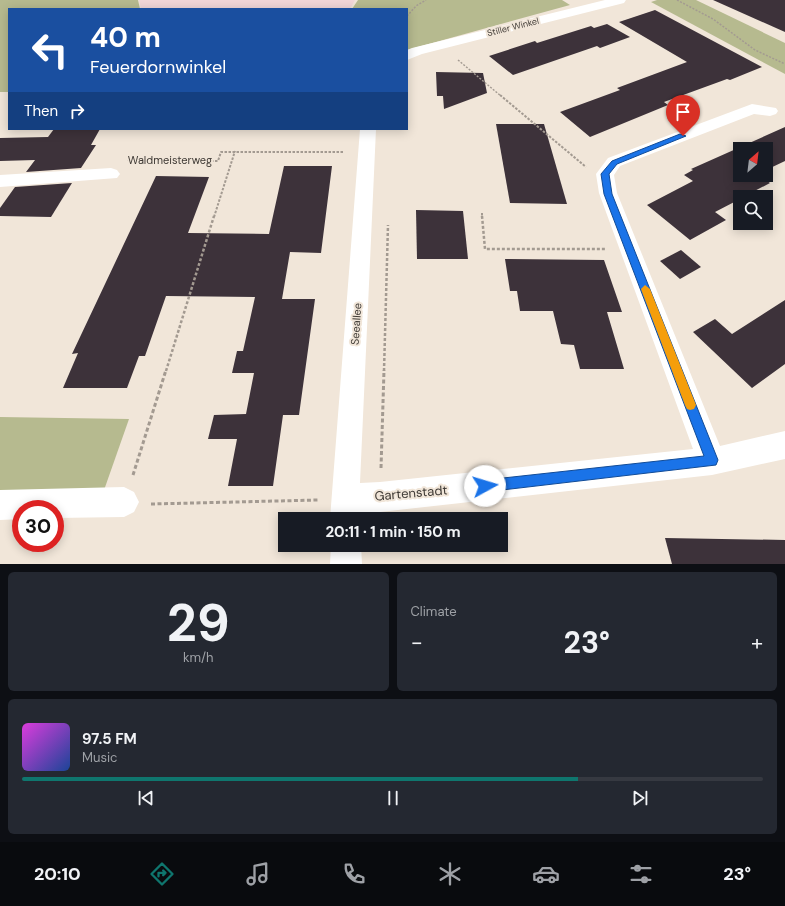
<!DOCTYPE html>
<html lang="en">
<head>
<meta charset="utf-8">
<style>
	:root { --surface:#171b24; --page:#242831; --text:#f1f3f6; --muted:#9ea1a6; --line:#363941; --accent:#0f766e }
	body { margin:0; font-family:"DM Sans",sans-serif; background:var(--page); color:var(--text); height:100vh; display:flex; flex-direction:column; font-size:15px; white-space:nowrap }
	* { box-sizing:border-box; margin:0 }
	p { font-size:13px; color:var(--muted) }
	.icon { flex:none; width:22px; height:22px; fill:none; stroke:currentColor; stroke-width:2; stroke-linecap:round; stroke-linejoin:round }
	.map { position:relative; height:564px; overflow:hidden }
	.drawer { display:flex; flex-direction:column; gap:8px; padding:8px; background:#0d0f14; flex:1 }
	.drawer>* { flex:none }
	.hud { position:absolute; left:8px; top:8px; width:400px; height:122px; border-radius:0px; box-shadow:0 2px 10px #0003; background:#1a4fa0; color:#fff; overflow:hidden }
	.needle { width:26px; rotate:28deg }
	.tools { position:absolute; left:733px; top:142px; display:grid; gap:8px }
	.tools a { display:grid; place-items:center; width:40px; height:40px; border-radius:0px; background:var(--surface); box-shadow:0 2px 10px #0003; font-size:20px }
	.speed { position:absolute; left:12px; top:500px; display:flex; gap:8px; font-size:20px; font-weight:700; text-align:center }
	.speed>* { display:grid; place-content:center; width:52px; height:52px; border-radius:50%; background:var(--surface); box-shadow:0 2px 10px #0003; line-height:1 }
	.speed .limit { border:6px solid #d22; background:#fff; color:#111 }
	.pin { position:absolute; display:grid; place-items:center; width:34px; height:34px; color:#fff; margin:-41px -17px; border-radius:50% 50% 50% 0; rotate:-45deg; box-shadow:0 0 4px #0007 }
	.pin .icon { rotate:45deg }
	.me { position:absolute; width:44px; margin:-22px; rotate:84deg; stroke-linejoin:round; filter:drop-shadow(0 0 3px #0008) }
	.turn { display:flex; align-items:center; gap:14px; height:84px; padding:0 16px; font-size:18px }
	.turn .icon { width:52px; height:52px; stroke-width:2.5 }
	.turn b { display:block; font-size:28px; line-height:34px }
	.then { display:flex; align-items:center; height:38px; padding:0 16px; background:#0003; gap:8px; font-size:15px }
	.big { font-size:30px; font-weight:700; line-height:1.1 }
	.drawer .tile { flex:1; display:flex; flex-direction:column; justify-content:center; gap:6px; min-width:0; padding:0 14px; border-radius:6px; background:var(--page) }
	.drawer .dial { align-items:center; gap:0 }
	.dial b { font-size:52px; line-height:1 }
	.song { display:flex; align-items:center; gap:12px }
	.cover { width:48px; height:48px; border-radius:6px; background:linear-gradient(135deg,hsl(300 70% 55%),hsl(220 70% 35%)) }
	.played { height:4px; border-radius:2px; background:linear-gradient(90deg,var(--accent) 75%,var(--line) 75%) }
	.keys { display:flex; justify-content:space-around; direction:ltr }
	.heat { display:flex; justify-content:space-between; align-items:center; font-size:22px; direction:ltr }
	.drawer .tiles { flex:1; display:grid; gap:8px; grid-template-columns:1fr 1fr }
	.tile:last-child { grid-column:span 2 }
	.trip { position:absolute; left:278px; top:512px; width:230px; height:40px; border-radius:0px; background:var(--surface); box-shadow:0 2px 10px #0003; font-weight:700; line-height:40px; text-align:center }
	.tabs { display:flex; height:64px; justify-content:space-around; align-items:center; background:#090b0e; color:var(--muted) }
	.tabs .icon { width:28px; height:28px }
	.tabs .selected { color:var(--accent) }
	.tabs b { font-size:18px; color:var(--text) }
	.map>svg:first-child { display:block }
	.commercial { fill:#f1d6d8 }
	.green { fill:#b6ba8f }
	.building { fill:#3d323a }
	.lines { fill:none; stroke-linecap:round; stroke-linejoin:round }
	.path-far3 { stroke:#a39a91; stroke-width:1.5; stroke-dasharray:2 1.5; stroke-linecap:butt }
	.path-far2 { stroke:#a39a91; stroke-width:2; stroke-dasharray:2.5 1.5; stroke-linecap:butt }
	.path-far1 { stroke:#a39a91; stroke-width:2.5; stroke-dasharray:3 2; stroke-linecap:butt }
	.path { stroke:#a39a91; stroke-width:3; stroke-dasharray:4 2.5; stroke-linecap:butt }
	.minor { fill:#fff; fill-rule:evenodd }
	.route { fill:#1a73e8; stroke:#114b97 }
	.slow { fill:#f59e0b }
	.labels { text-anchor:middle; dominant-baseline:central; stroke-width:4; stroke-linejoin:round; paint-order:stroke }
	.far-street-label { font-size:9px; fill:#3f3a35; stroke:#f1e6d9 }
	.street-label { font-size:11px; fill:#3f3a35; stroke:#f1e6d9 }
	.near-street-label { font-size:13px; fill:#3f3a35; stroke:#f1e6d9 }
</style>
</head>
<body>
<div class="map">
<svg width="785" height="564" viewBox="0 0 785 564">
	<rect width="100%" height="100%" fill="#f1e6d9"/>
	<!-- commercial -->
	<path class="commercial" d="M139,0H355L350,9H141Z"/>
	<!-- green -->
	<g class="green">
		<path d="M0,0H138L140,9H9V92H0Z"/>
		<path d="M358,0H562L570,5L407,50V9H352Z"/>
		<path d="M657,0H696L785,43V74L651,2Z"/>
		<path d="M0,417L129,419L103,493L0,491Z"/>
	</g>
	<!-- building -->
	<g class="building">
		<path d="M713,0H785V32Z"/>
		<path d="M655,10L762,67L730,80L727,79L664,102L668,105L590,137L560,112L620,90L617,88L687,62L619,22Z"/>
		<path d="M607,24L630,37L600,48L597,46L513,75L489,56L535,41L537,43L591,26L594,28Z"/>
		<path d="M436,72L483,73L487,93L444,109L443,96H437Z"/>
		<path d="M496,124H544L567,204L510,203Z"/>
		<path d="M785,127V161L766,170V149H740V175H759L770,183L743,197H740V199L715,212L726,220L690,240L647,205L693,181L684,175L693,170L691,169Z"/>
		<path d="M54,129H100L91,145H96L81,168L26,172L35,160L0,161V138L48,137Z"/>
		<path d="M284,166H332L321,253L290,252L282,299H315L299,415H283L273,486H228L237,439H208L214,415L246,414L254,373H232L237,351H243L255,297L166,296L145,356H139L127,388H63L78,353L72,354L156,176L209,177L188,233L269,234Z"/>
		<path d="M72,183L51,217L0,216V208L15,187Z"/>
		<path d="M416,210L463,211L468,259H417Z"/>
		<path d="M681,250L701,267L680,279L660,261Z"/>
		<path d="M505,259L604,260L622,312H607L624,369H580L574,345L561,344L553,311H520L517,291H510Z"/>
		<path d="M785,300V364L752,388L693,332L715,319L732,334Z"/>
		<path d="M665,538L785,540V564H672Z"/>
	</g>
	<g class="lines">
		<!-- path-far3 -->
		<g class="path-far3">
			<path d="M677,0L713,19L755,50L785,64"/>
			<path d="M407,16L416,6L426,0"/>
			<path d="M458,60L501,96"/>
		</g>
		<!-- path-far2 -->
		<g class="path-far2">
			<path d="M500,95L586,167"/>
			<path d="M127,160L218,161L221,152H344"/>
			<path d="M482,213V217"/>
			<path d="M214,217L235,151"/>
		</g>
		<!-- path-far1 -->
		<g class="path-far1">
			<path d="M482,216L485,249H605"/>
			<path d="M166,371L214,216"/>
			<path d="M384,371L388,225"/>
		</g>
		<!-- path -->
		<g class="path">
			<path d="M381,468L384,370"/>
			<path d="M133,475L166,370"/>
			<path d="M151,504L318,500"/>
		</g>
		<!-- minor -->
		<g class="minor">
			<path d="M605,0H626L624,3L422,54L407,60V50L412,48Z"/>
			<path d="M752,104L776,108L778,111L776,114L770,116L754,114L620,166L614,175L617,193L720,446L785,431V459L712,475L380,512H360V519H330L360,129H376L360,483L380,482L693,449L599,193L596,174L608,158Z"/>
			<path d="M111,168L117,170L120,174L117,178L0,187V175Z"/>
			<path d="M124,487L134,492L139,502L134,512L124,517L55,518V509H21V519L0,520V490Z"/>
			<path d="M331,545H361L362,564H330Z"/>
		</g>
	</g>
	<!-- route -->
	<path class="route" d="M680,134L686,136L617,164L609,174L612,194L718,460L716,465L485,492L481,490L479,486L481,481L485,480L704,456L604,194L601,174L612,161Z"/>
	<!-- slow -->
	<path class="slow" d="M645,285L650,289L696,405L694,409L690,410L687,409L685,405L641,289Z"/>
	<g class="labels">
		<!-- far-street labels -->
		<g class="far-street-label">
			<text transform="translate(513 27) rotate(-14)">Stiller Winkel</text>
		</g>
		<!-- street labels -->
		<g class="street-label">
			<text x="170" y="160">Waldmeisterweg</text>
			<text transform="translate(356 324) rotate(-86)">Seeallee</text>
		</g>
		<!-- near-street labels -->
		<g class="near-street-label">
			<text transform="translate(411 493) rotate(-5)">Gartenstadt</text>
		</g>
	</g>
</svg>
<div class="tools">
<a><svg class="needle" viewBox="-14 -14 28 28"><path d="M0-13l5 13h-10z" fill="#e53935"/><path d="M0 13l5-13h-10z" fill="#9ea1a6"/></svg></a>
<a><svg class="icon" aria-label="search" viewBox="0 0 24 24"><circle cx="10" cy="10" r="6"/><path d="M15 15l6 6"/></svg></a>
</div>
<div class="speed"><div class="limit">30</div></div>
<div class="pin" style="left:683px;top:136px;background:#d93025"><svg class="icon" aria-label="arrive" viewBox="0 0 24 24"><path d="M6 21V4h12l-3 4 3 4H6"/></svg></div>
<svg class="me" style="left:485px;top:486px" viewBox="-20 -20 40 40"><circle r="19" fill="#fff"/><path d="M0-13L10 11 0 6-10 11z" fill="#1a73e8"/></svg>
<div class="trip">20:11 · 1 min · 150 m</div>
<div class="hud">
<div class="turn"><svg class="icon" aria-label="left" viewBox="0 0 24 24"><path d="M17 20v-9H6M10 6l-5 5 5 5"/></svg><div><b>40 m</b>Feuerdornwinkel</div></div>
<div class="then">Then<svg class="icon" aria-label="right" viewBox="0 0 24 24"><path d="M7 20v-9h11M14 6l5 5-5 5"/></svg></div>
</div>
</div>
<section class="drawer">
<div class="tiles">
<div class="tile dial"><b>29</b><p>km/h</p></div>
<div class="tile"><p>Climate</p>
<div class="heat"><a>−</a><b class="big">23°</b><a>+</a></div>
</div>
<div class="tile">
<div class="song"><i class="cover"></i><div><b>97.5 FM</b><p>Music</p></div></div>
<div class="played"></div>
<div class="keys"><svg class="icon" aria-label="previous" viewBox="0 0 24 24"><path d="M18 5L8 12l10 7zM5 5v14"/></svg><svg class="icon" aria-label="pause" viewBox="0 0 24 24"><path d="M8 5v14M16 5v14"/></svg><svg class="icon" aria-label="next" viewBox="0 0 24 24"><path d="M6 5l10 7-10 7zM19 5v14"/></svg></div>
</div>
</div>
</section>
<nav class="tabs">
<b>20:10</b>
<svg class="icon selected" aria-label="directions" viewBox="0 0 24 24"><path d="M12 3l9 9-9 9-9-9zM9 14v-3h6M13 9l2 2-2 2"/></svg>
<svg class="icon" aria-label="music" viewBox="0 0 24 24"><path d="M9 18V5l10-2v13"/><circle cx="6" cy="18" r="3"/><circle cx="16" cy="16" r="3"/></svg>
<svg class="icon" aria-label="phone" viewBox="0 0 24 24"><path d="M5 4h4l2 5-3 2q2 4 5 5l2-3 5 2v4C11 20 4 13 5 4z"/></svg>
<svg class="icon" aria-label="climate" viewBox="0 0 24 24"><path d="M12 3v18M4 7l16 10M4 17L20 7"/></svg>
<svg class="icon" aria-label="car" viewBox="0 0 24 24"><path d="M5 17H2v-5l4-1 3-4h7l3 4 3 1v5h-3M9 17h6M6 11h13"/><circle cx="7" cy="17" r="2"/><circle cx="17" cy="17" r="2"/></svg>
<svg class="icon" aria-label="filters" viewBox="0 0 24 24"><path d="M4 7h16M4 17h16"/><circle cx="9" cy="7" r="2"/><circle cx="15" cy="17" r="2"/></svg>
<b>23°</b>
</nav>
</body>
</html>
